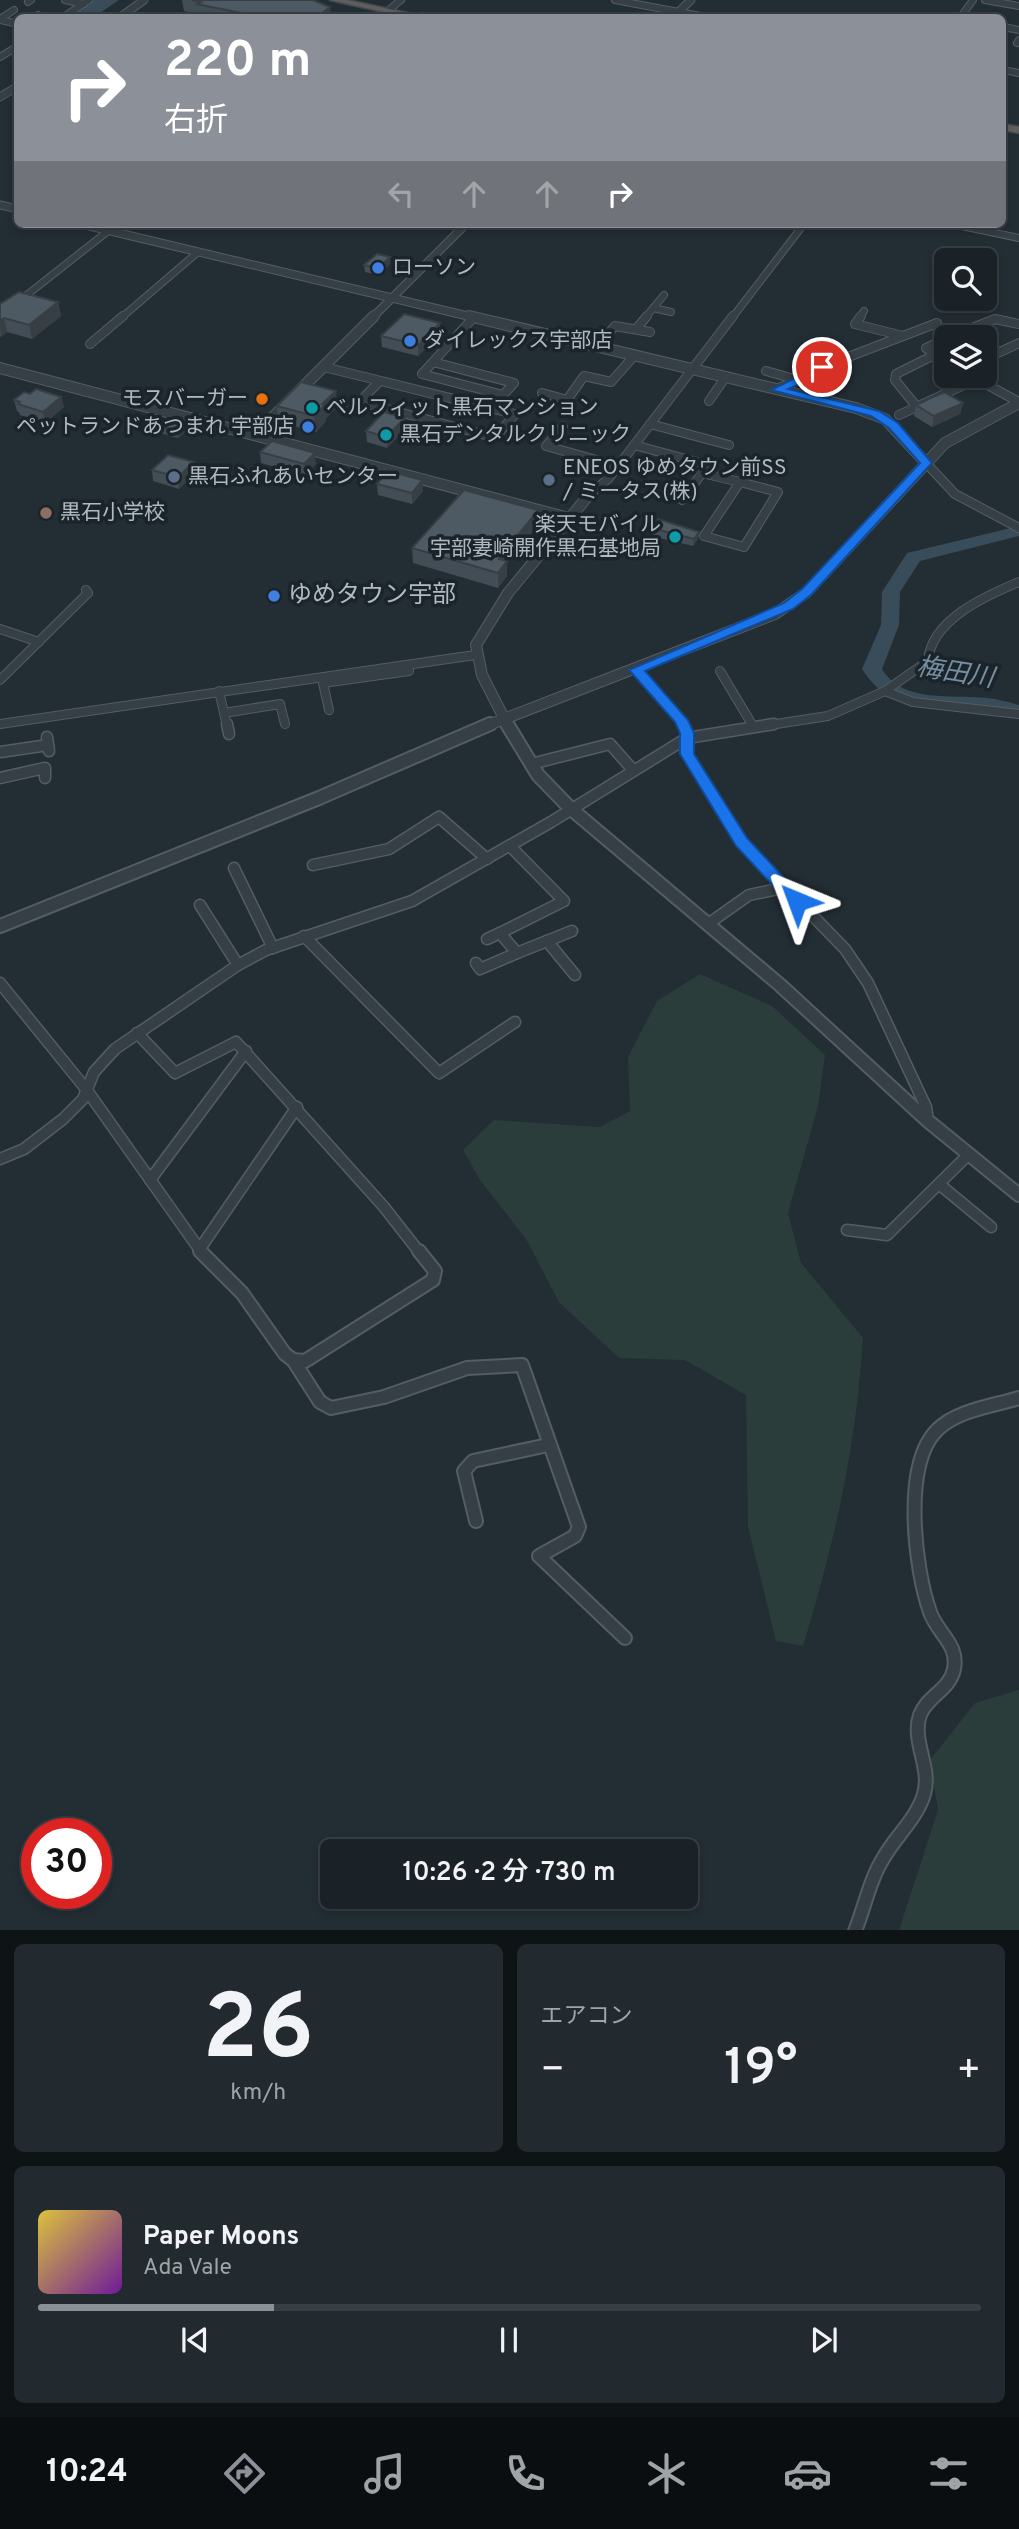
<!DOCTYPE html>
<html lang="ja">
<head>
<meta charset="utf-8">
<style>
	:root { --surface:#1a2227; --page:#232a2f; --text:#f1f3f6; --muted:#9fa4a7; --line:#383f44; --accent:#8c9099 }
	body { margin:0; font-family:Overpass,"Noto Sans JP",sans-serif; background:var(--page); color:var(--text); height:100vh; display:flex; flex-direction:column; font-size:26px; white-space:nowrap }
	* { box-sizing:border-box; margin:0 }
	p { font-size:23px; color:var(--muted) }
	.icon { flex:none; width:38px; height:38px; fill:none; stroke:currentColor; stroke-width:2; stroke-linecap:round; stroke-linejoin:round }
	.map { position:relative; height:1930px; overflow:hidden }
	.details { display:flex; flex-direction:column; gap:14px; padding:14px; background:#0e1315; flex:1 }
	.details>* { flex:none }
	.top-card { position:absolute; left:14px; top:14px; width:992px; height:214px; border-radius:10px; box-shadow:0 4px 10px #0003,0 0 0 2px var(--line); background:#8c9099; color:#fff; overflow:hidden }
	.buttons { position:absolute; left:934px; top:248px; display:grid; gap:14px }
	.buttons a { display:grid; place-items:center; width:63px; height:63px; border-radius:10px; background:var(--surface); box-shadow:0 4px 10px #0003,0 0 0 2px var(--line); font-size:35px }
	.speed { position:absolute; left:21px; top:1818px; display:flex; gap:14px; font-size:35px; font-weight:700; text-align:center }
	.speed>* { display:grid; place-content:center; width:91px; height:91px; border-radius:50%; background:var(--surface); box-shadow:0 4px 10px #0003,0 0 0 2px var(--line); line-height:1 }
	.speed .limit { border:10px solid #d22; background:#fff; color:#111 }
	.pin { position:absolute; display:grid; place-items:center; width:60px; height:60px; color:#fff; margin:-30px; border:4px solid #fff; border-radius:50%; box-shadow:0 2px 7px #0007 }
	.me { position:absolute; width:77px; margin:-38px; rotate:316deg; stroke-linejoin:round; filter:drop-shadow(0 0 5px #0008) }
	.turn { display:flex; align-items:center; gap:24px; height:147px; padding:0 35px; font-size:32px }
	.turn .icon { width:91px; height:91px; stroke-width:2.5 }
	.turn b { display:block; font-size:49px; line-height:60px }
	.lanes { display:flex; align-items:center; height:66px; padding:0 35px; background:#0003; justify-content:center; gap:35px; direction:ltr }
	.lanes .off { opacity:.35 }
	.big { font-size:52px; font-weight:600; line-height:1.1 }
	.details .widget { flex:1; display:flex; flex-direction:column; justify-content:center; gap:10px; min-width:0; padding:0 24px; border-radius:10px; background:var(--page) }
	.details .dial { align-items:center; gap:0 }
	.dial b { font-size:91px; line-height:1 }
	.song { display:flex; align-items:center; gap:21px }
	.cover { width:84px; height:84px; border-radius:10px; background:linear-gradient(135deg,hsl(50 70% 55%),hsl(280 70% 35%)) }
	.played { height:7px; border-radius:4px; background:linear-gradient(90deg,var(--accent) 25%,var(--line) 25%) }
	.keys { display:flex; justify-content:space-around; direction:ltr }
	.heat { display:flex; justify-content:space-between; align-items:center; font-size:38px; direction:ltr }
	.details .tiles { flex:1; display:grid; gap:14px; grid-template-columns:1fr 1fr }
	.widget:last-child { grid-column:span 2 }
	.trip { position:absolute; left:320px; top:1839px; width:378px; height:70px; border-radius:10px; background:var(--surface); box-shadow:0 4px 10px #0003,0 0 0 2px var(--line); font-weight:600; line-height:70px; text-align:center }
	.dock { display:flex; height:112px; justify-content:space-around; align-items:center; background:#0a0e10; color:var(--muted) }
	.dock .icon { width:49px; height:49px }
	.dock .current { color:var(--accent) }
	.dock b { font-size:32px; color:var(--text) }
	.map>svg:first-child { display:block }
	.green { fill:#2b3d3a }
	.water { fill:#394c59 }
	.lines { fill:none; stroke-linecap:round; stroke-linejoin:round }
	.river { fill:#394c59; fill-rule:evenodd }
	.minor-far3-casing { stroke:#535d63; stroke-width:8 }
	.minor-far2-casing { stroke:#535d63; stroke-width:10 }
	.minor-far1-casing { stroke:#535d63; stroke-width:13 }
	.minor-casing { stroke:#535d63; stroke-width:16 }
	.tertiary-far2-casing { stroke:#535d63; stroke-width:9 }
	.tertiary-far1-casing { stroke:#535d63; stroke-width:12 }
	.tertiary-casing { stroke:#535d63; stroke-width:16 }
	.trunk-casing { stroke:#404a50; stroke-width:3 }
	.minor-far3 { stroke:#363f45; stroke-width:6 }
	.minor-far2 { stroke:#363f45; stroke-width:8 }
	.minor-far1 { stroke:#363f45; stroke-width:10 }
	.minor { stroke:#363f45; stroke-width:12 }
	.tertiary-far2 { stroke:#363f45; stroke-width:7 }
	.tertiary-far1 { stroke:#363f45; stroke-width:10 }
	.tertiary { stroke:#363f45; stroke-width:12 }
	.trunk { fill:#5f5e5c; fill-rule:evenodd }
	.wall { fill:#434d55 }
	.shaded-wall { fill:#373f45 }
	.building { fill:#4e5a63; stroke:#373f45; stroke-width:2 }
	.route { fill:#1a73e8; stroke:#114b97; stroke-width:2 }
	.shop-dot { fill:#3f7fe0; stroke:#1b242a; stroke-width:2.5 }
	.food-dot { fill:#e8710a; stroke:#1b242a; stroke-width:2.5 }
	.culture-dot { fill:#0f9aa8; stroke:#1b242a; stroke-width:2.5 }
	.service-dot { fill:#5c6f8a; stroke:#1b242a; stroke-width:2.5 }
	.education-dot { fill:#8d6e63; stroke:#1b242a; stroke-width:2.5 }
	.labels { text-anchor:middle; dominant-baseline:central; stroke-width:7; stroke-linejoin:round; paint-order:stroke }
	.far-poi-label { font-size:21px; fill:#b0bac2; stroke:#1b242a; text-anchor:start }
	.poi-label { font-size:24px; fill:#b0bac2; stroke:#1b242a; text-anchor:start }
	.water-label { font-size:26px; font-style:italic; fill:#758fa2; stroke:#1b242a }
</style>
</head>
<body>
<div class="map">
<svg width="1019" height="1931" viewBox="0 0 1019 1931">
	<rect width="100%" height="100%" fill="#232d34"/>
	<!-- green -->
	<g class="green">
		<path d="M700,974L772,1006L825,1055L818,1106L788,1213L801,1263L863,1338C856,1448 835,1541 803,1646L776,1641L748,1526L746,1395L685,1360L619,1358L559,1302L526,1239L480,1180L463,1150L494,1120L600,1127L630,1111L628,1057L657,1001Z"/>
		<path d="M1019,1690V1930H899L938,1810L930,1760L975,1703Z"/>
	</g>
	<!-- water -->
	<path class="water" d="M94,0H119L94,17L68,18Z"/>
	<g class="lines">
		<!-- river -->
		<path class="river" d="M1019,526V536L920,561L900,592L899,625L882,669C903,704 953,694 987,698C998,699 1008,702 1019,705V717C1008,715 997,711 986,710C941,706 889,714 862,669L881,625L882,592L907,553Z"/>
		<defs>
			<g id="minor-far3">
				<path d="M65,0L84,4"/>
				<path d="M615,0L711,18"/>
				<path d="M985,0L1019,6"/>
				<path d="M28,2L31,0"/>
				<path d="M34,18L38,15"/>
				<path d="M62,18L89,0"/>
				<path d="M379,18L401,0"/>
				<path d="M960,18L973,0"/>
				<path d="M0,19L14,10"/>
				<path d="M0,20L18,24"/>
				<path d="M1003,27L1019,30"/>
				<path d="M1017,43L1019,40"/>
				<path d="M0,57L18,46"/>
				<path d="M1003,70L1019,73"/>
				<path d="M952,224L1019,238"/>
				<path d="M653,308L671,312"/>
				<path d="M0,316L117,224"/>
				<path d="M121,318L198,252"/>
				<path d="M645,318L664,295"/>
				<path d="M732,318L804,224"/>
				<path d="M859,318L864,311"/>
			</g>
			<g id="minor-far2">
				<path d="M861,316L855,324L903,336"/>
				<path d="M636,329L647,316"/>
				<path d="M947,338L995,319L1019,324"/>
				<path d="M947,338L926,348L947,362"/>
				<path d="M90,344L123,316"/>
				<path d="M824,344L815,357L834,362"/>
				<path d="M597,347L615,326L650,332"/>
				<path d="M985,359L1019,343"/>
				<path d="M433,362L514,383L503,395L422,374Z"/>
				<path d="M433,362L473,318"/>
				<path d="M324,367L515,414L498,434L489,436L365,403V396L380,381"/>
				<path d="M766,371L798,380"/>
				<path d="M973,377L1019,402"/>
				<path d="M776,389L822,370V367L937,323"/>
				<path d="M542,393L567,400L584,376L611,382L634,356"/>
				<path d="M709,401L725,378"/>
				<path d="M917,407L895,380L896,374L934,355"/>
				<path d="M899,415L977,379"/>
				<path d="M650,424L729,445"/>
				<path d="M563,426L546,446L618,466"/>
				<path d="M634,445L708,465L682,500"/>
				<path d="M926,463L955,494L1019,528"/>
				<path d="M702,473L740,482"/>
				<path d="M740,482L778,492L744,547L704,536Z"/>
				<path d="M588,496L609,478L733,316"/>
				<path d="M0,629L39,642"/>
				<path d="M636,670L684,726"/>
				<path d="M720,671L753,726"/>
				<path d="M0,680L88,593L86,590"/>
				<path d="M219,691L227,726"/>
				<path d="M885,691L913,702L1019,714"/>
				<path d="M329,710L323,683L409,671L407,665"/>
				<path d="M224,713L280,704L285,724"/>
				<path d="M0,724L475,655"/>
				<path d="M763,726L828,716L885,691L928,661C931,620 985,596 1019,582"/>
			</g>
			<g id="minor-far1">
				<path d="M227,724L229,734"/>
				<path d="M683,724L687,733V754L741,842L845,949L868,983L926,1107L928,1121"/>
				<path d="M47,737L49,751"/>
				<path d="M0,752L48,745"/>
				<path d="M531,764L610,744L633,770"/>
				<path d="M0,778L45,768V778"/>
				<path d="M510,846L564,901L500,933L517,953L572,931"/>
				<path d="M313,865L389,849L439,817L487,859"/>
				<path d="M234,868L273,948"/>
				<path d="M200,905L238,965"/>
				<path d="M708,924L749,895L783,888"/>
				<path d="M304,936L439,1073L515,1022"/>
				<path d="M487,939L500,933"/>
				<path d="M547,941L575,975"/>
				<path d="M476,963L480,969L517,953"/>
				<path d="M0,983L86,1089L202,1253"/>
				<path d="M137,1033L175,1073L236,1042L384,1207L420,1253"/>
				<path d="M0,1159L24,1149L63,1119L83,1099L94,1072L115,1049L238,965L266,950L412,901L551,822L687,738L774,724"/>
				<path d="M150,1180L246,1051"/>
				<path d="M939,1184L991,1227"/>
				<path d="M847,1230L887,1235L968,1155"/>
				<path d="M199,1250L297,1107"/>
			</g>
			<g id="minor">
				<path d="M200,1251L242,1293L285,1354L293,1360L305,1361L433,1280L435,1271L419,1251"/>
				<path d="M293,1360L320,1402L331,1408L384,1397L467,1368L522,1365L579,1527L575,1536L539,1556L625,1638"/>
				<path d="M476,1521L464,1471L473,1461L548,1445"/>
				<path d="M855,1931C865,1906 870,1879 884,1857C896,1836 917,1818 924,1794C932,1768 911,1741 920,1715C927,1696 950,1690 954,1669C959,1644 937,1633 930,1612C915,1570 902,1467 936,1431C956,1410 993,1406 1019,1398"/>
			</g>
			<g id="tertiary-far2">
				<path d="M119,18L144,0"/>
				<path d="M672,18L691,0"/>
				<path d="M0,97L18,86"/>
				<path d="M0,205L18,209"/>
				<path d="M81,224L476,318"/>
				<path d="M372,318L466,224"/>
			</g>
			<g id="tertiary-far1">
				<path d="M469,316L856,408L885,419L926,463"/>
				<path d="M0,368L569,518"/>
				<path d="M255,435L374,316"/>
				<path d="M486,726L775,614L807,592L945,443L1019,403"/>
				<path d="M508,726L482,675L476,645L508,593L588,496"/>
			</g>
			<g id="tertiary">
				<path d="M507,724L538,775L570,808L780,985L928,1121L1019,1195"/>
				<path d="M0,926L319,798L490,724"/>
			</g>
			<g id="trunk">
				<path d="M330,0H347L431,18H411Z"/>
				<path d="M1003,124L1019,127V133L1003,130Z"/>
			</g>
		</defs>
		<!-- minor-far3 casing -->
		<use href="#minor-far3" class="minor-far3-casing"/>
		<!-- minor-far2 casing -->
		<use href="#minor-far2" class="minor-far2-casing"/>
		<!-- minor-far1 casing -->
		<use href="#minor-far1" class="minor-far1-casing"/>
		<!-- minor casing -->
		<use href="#minor" class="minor-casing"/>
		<!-- tertiary-far2 casing -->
		<use href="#tertiary-far2" class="tertiary-far2-casing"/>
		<!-- tertiary-far1 casing -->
		<use href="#tertiary-far1" class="tertiary-far1-casing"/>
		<!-- tertiary casing -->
		<use href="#tertiary" class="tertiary-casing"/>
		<!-- trunk casing -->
		<use href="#trunk" class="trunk-casing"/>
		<!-- minor-far3 -->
		<use href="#minor-far3" class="minor-far3"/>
		<!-- minor-far2 -->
		<use href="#minor-far2" class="minor-far2"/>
		<!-- minor-far1 -->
		<use href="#minor-far1" class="minor-far1"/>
		<!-- minor -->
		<use href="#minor" class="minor"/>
		<!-- tertiary-far2 -->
		<use href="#tertiary-far2" class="tertiary-far2"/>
		<!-- tertiary-far1 -->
		<use href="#tertiary-far1" class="tertiary-far1"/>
		<!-- tertiary -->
		<use href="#tertiary" class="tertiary"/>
		<!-- trunk -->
		<use href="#trunk" class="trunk"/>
	</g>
	<!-- wall -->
	<g class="wall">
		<path d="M182,0H313L330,7L331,18H203L199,17L198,14L184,11Z"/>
		<path d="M390,257V264L379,275L365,272L364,265Z"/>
		<path d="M58,302L61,316L32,339L7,332L1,337L0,336V304Z"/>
		<path d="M440,334L418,356L382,347L381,336Z"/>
		<path d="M30,394L61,397L64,407L45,423L20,415L19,412L17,411L14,400Z"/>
		<path d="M963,403L960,414L932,427L914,416L916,405Z"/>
		<path d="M277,406L337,407L326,418V421L316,432L278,422Z"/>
		<path d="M189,420L190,428L178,438L160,433L159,426Z"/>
		<path d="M405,429L387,448L367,442L366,431Z"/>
		<path d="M260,452L316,464L305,475L261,463Z"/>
		<path d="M152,470L195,473L179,489L153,481Z"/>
		<path d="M377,484L423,491L412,504L378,495Z"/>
		<path d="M538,510V525L507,563V576L498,588L413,563L412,548Z"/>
		<path d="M652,528L699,532L698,539L693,546L651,536Z"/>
	</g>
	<!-- shaded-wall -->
	<g class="shaded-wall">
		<path d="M330,7L331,18H316Z"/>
		<path d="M390,257V264L379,275L378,268Z"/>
		<path d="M58,302L61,316L32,339L29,325Z"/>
		<path d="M4,318L7,332L1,337L0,321Z"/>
		<path d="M440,323V334L418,356V345Z"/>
		<path d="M336,391L337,407L326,418V421L316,432L314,416L322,404Z"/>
		<path d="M61,397L64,407L45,423L43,412Z"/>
		<path d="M963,403L960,414L932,427L934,416Z"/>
		<path d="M405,418V429L387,448L386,437Z"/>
		<path d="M189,420L190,428L178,438L177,431Z"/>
		<path d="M315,453L316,464L305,475L304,464Z"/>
		<path d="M194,462L195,473L179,489L178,477Z"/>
		<path d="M422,480L423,491L412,504V493Z"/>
		<path d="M538,510V525L507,563V576L498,588L499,559Z"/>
		<path d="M699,532L698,539L693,546L694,539Z"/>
	</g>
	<!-- building -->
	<g class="building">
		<path d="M192,0H313L330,7L316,18H266L197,4L201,2Z"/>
		<path d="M422,12L426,18H415Z"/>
		<path d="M377,254L390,257L378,268L364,265Z"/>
		<path d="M19,292L58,302L29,325L4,318L0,321V304Z"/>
		<path d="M404,314L440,323L418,345L381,336Z"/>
		<path d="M301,382L336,391L322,404L325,405L314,416L277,406Z"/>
		<path d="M36,389L61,397L43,412L18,404L20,402L14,400L24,392L30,394Z"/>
		<path d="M944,392L963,403L934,416L916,405Z"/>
		<path d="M384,412L405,418L386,437L366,431Z"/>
		<path d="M170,415L189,420L177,431L159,426Z"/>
		<path d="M272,441L315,453L304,464L260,452Z"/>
		<path d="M168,455L194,462L178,477L152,470Z"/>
		<path d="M388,471L422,480L412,493L377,484Z"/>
		<path d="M464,490L538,510L499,559L507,561L498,573L412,548Z"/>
		<path d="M658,519L699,532L694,539L652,528Z"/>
	</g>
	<!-- route -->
	<path class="route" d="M818,364H826V373L788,389L879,411L898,423L932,463L812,594L793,609L645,671L688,720L694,733V754L747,838L802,897L804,901L797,907L791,905L736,846L680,754V733L675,722L629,670L784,603L802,589L920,463L889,428L871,416L771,390L816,368Z"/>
	<!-- markers -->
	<g class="shop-dot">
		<circle cx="378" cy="268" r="7"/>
		<circle cx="410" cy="341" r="7"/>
		<circle cx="308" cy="427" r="7"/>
		<circle cx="274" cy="596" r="7"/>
	</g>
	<circle class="food-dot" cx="262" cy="399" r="7"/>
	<g class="culture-dot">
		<circle cx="312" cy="408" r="7"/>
		<circle cx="386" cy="435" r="7"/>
		<circle cx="675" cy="537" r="7"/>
	</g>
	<g class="service-dot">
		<circle cx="174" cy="477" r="7"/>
		<circle cx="549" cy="480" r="7"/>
	</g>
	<circle class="education-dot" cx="46" cy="513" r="7"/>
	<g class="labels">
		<!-- far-poi labels -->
		<g class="far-poi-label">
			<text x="392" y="268">ローソン</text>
			<text x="424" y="341">ダイレックス宇部店</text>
			<text x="248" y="399" text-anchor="end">モスバーガー</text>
			<text x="326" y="408">ベルフィット黒石マンション</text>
			<text x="294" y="427" text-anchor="end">ペットランドあつまれ 宇部店</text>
			<text x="400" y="435">黒石デンタルクリニック</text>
			<text x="563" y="468">ENEOS ゆめタウン前SS<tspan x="563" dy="24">/ ミータス(株)</tspan></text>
			<text x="188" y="477">黒石ふれあいセンター</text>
			<text x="60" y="513">黒石小学校</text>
			<text x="661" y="525" text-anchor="end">楽天モバイル<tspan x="661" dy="24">宇部妻崎開作黒石基地局</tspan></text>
		</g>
		<!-- poi labels -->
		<g class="poi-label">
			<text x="288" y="596">ゆめタウン宇部</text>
		</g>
		<!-- water labels -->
		<g class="water-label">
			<text transform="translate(955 674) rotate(9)">梅田川</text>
		</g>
	</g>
</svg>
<div class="buttons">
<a><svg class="icon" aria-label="search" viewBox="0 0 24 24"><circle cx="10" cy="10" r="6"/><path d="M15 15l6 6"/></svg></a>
<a><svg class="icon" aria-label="layers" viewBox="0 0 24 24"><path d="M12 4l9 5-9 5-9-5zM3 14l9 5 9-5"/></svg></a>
</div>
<div class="speed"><div class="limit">30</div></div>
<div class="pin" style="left:822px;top:367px;background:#d93025"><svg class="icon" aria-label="arrive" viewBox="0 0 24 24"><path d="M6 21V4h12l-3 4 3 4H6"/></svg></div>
<svg class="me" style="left:797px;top:901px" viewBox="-20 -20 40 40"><path d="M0-17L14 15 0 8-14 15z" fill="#1a73e8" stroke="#fff" stroke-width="4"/></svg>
<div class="trip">10:26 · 2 分 · 730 m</div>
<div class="top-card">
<div class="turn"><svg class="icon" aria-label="right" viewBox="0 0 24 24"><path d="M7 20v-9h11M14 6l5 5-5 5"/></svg><div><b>220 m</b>右折</div></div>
<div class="lanes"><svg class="icon off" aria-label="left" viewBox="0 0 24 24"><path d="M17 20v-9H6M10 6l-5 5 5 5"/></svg><svg class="icon off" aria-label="ahead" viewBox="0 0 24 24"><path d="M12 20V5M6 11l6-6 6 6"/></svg><svg class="icon off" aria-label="ahead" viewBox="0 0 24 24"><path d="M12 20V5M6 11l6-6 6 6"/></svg><svg class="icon" aria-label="right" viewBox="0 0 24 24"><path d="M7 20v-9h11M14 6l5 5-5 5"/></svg></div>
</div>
</div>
<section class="details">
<div class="tiles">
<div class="widget dial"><b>26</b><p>km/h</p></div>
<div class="widget"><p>エアコン</p>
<div class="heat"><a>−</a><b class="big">19°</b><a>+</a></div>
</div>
<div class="widget">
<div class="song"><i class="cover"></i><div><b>Paper Moons</b><p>Ada Vale</p></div></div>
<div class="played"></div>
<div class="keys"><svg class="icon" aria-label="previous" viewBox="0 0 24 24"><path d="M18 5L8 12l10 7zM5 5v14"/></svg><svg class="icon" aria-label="pause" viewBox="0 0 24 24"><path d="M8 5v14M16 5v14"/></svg><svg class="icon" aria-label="next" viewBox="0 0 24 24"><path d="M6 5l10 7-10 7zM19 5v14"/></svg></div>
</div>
</div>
</section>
<nav class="dock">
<b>10:24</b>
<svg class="icon current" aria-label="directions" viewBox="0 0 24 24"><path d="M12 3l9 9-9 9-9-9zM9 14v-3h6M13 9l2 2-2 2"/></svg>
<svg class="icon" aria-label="music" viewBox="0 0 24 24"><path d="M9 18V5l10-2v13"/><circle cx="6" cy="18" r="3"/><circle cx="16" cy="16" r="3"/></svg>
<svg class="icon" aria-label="phone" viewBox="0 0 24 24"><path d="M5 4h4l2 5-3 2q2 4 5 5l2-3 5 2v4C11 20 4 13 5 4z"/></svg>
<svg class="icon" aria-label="climate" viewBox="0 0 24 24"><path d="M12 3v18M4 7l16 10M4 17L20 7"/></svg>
<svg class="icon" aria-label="car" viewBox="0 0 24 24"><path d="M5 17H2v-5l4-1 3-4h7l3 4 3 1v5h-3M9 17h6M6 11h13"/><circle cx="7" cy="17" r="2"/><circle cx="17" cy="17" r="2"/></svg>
<svg class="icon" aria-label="filters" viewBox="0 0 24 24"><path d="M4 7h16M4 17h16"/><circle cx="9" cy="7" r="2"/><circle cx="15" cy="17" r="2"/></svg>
</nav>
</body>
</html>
